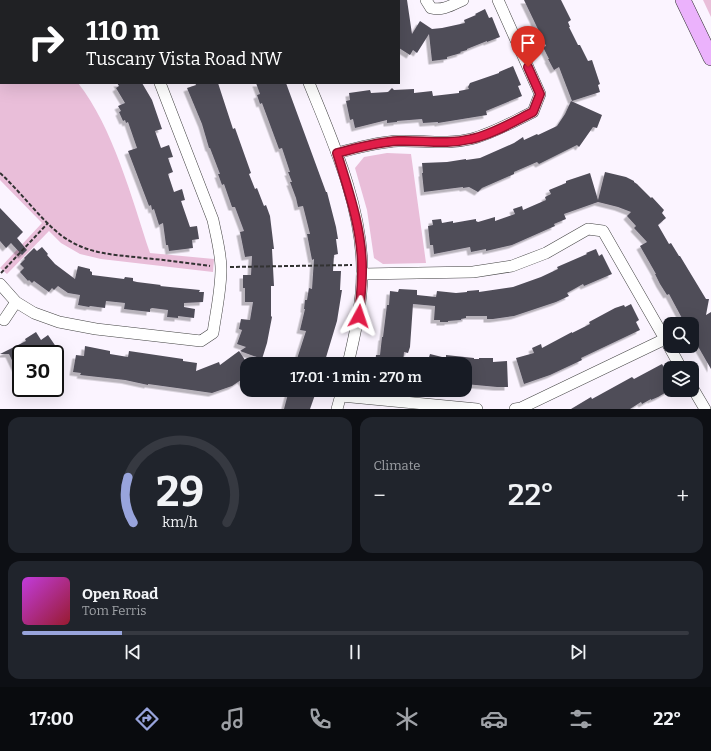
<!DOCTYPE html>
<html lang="en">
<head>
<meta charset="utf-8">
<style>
	:root { --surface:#171b24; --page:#20242c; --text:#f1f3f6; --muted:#9ea1a6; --line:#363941; --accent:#98a4dc }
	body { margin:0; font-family:Bitter,serif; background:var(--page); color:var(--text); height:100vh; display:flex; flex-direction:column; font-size:15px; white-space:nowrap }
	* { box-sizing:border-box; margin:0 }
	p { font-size:13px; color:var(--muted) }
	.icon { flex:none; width:22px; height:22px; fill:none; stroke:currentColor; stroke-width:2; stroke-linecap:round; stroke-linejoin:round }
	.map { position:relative; height:409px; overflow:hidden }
	.side { display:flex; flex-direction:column; gap:8px; padding:8px; background:#0d0f14; flex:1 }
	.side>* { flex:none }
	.hud { position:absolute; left:0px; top:0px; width:400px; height:84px; box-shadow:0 4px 16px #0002; background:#202124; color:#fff; overflow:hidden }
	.controls { position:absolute; left:663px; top:317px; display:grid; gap:8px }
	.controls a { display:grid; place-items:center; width:36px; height:36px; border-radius:8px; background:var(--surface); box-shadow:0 4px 16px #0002; font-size:20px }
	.speed { position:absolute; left:12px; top:345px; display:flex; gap:8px; font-size:20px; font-weight:700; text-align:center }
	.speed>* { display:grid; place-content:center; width:52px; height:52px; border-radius:50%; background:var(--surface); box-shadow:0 4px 16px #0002; line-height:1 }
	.speed .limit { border:2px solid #111; border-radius:6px; background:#fff; color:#111 }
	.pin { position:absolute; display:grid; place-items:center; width:34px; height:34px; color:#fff; margin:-41px -17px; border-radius:50% 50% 50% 0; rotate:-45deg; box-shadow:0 0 4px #0007 }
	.pin .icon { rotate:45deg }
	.me { position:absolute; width:44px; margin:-22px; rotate:5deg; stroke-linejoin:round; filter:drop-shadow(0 0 3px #0008) }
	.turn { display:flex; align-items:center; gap:14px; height:84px; padding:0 20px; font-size:18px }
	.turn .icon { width:52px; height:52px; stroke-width:2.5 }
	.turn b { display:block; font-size:28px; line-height:34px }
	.big { font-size:30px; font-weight:600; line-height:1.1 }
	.side .tile { flex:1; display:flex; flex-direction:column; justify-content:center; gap:6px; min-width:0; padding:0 14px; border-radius:12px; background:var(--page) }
	.side .dial { align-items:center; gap:0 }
	.dial svg { height:104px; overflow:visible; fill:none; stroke:var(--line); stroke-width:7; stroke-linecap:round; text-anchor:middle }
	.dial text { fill:var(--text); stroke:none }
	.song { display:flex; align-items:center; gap:12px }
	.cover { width:48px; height:48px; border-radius:6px; background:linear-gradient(135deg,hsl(290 70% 55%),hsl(350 70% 35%)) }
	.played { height:4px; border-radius:2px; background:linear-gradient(90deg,var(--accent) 15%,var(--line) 15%) }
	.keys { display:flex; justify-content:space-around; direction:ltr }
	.heat { display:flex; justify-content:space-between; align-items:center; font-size:22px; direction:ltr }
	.side .tiles { flex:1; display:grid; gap:8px; grid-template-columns:1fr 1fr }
	.tile:last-child { grid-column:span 2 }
	.trip { position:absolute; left:240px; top:357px; width:232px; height:40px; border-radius:12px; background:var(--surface); box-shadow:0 4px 16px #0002; font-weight:600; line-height:40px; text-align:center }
	.menu { display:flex; height:64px; justify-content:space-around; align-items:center; background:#090b0e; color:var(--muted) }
	.menu .icon { width:28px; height:28px }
	.menu .active { color:var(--accent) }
	.menu b { font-size:18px; color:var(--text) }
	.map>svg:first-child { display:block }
	.green { fill:#e9bed9 }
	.building { fill:#504d59; filter:url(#shadow) }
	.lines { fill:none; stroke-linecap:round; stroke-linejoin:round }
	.street-casing { stroke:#434343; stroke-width:12 }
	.secondary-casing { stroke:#323232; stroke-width:16 }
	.path { stroke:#323232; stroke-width:2; stroke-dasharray:4 2; stroke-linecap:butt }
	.street { stroke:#fff; stroke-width:11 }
	.secondary { stroke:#ebb2fc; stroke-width:15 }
	.route-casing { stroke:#92132f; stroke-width:10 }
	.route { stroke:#e11d48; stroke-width:7 }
</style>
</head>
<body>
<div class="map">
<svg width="711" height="409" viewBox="0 0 711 409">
	<defs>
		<filter id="shadow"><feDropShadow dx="-3.5" dy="3.5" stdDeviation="0" flood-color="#0004"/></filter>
	</defs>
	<rect width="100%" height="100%" fill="#fbf4ff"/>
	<!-- green -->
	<g class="green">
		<path d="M703,0H711V17Z"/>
		<path d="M0,12L1,83H78C113,127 132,199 150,253L214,259L213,272L101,259L80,254L61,243L49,231L7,274L0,268L42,223L0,180Z"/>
		<path d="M387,153L411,154L426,263L383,264L374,258L367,210L355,168L364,157Z"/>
	</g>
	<!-- building -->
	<g class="building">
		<path d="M399,0H407L412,34L420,21L432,29L442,28L465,23L464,20L476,15L475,14L485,9L489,18L492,17L500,37L487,42V41L467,49V50L460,52L461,53L447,57V59L432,61L429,34L417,53L413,50L410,55L399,48Z"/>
		<path d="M524,0H561L571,20L568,22L570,27H569L578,45H580L588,61L592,60L600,84L598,85L600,92L572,101L559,67L554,70L548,59H549L543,47L546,46Z"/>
		<path d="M513,66L521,85L518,86L522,96L486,111L487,115L438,123V122L423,123L422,119L397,121V122L387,123V120L355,128L353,119L350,120L346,101L350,100L349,93L370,90L371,93L388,92L392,88L394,90L414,89V93L432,91L433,96L459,93V91L469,89L468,87L470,83L499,73V72Z"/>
		<path d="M117,83H142L152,100L162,129L155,131L161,148L169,145L173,157L168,158L173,172L168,174L174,192L182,189L185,200L181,201L190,227L197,226L199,239L192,240L193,248L169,251L168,245H166L163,223L159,225L154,209L152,210L151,205L149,206L128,151L137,148L128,122L126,123L125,120L123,121L119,112L121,111L118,106L125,103L116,88L119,86Z"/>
		<path d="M195,83H218L233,129L235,128L251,173L249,174L255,189L257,188L264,206L266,205L270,216L274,249H272L274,286H271V316L272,317L267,343L262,359L240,351L246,347L237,344L242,330L239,329L241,319L250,320L253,302H245V288H243V275H251L252,256L245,257L240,232L244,231L235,207H232L224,184L222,185L218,174H220L210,148H209L202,124L187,88L196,85Z"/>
		<path d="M256,83H286L326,192H327L336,227L338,239H336L338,254L334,255L333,271H341L340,290H342L337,321L324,364H302L296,362L306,331L300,330L305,309H304L305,300H307L309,288L312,289L314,259L312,260L307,234H310L303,206L298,207L296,198L290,182H292L288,172H290L282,148L279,149L262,103L260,104L257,95L260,94Z"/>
		<path d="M571,101L602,115L597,128L593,127L579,147L577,145L539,164L537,162L514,172V174L482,188L478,192L469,187L463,188V187L424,192L422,173H423L422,163L447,162L466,159V160L480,158L514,143L523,137L524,140L537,134L538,135L557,126L565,114Z"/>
		<path d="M605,172L626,177L634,181V182L637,184L651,198L652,197L664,210L662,213L666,218L658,225L669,244L671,243L679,256H680L706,299H709L706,315L711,312V369L692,336V318L684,322L669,294L667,295L660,284L655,274H656L640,246L647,242L634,228L636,226L627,216L631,212L618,207L598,202L564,214L566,219L554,224L555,226L512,245L486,251V249L471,252L470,247L434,254L433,245H430L428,226L433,225L432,220L441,219L442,223L453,221V223L476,219V221L478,222L495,217V221L515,214L513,209L522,206L523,210L546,200L545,197L551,194L549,190L566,183V181L590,173L598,200Z"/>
		<path d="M0,208L23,232L17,238L27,250L22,255L11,243L6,248L0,241Z"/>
		<path d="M42,247L48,254L47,255L55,264L75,279L78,266L90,269V271L92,272V275L124,279L125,277L133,278V281L137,282L161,285L160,286L200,290L199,292H204L203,302L184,303V307L195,309L194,318L178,316V318L167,317L168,310L152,308L150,309V312L124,309L125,303L106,301L105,308L90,306L89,307L78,305L80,295L68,293L58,286L54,290L52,288L49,292L34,281L32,283L29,280L28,281L20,272L24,268L20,264L25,259L24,258L34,248L37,251Z"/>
		<path d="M596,249L599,256L602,254L612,274L584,286L583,284L567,293L569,296L556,302L514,316L493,319H487V316H466V318L461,319V320L448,321V322H440V320H434L435,306L413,304L410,347L408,353L404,352L403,364H375L376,355H380L382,337H383L387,305H389L390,291L398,292L399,289L417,290V295L436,297L437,291L456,293L467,292V291L479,290V292L513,287L541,277L558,269L557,267L587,254L586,253Z"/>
		<path d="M631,304L639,320L636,322L640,330L581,358L582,360L550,375L524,384L516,358L534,353L532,348L541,344L542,348L572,332V333L590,324L589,322L615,308L624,305L625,307Z"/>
		<path d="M36,332L41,340L48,335L61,354H21V379L9,354H0L26,341L25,339Z"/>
		<path d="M85,346L110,351V354L128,357L129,351L183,359V361L197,363L196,371L219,362L220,365L239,351L247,363V388L241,380L232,386L212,393L184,389L148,384V385L125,380L80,375L81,373L73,372L76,355L84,356Z"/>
		<path d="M430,354L446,358V355L474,358V359H479V358H493V362L507,361L508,387H497L465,384V364H427Z"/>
		<path d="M662,364L666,371L670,369V390L658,397L651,400V399L642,404L641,402L630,409H571L591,397L592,399L632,377L634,379Z"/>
		<path d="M289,390H310L316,392L310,409H284Z"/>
	</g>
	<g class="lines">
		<defs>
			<g id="street">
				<path d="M95,0L96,1"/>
				<path d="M289,0V1"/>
				<path d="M426,0L431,8C443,11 452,5 463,0"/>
				<path d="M309,83C333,142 363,208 362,273C362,304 355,334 348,364"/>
				<path d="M337,153C357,148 377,142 398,141C423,140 446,145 471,139C492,134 514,121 533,112L540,94L498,0"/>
				<path d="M362,274L473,272L512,266L546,253L588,229L603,231L665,339L521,408L515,409"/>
				<path d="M0,284L16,302L34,313L59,322L96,329L201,341L213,333C216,312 221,290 221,269C221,253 216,235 213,220L160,83"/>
				<path d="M4,320L16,302"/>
				<path d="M665,339L681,368"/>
				<path d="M692,387L705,409"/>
				<path d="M341,396L477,409"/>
				<path d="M337,409L342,391"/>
			</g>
			<path id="secondary" d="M683,0L711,58"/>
		</defs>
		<!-- street casing -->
		<use href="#street" class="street-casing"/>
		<!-- secondary casing -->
		<use href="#secondary" class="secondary-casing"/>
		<!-- path -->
		<g class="path">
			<path d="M0,173C21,192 40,219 62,236C89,255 112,254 143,258C166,260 188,263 210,266"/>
			<path d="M230,267L352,265"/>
			<path d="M1,273L48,223"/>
		</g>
		<!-- street -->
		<use href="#street" class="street"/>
		<!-- secondary -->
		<use href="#secondary" class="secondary"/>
	</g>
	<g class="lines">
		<defs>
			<path id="route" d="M359,316C360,302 362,287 362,273C363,232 349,192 337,153C357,148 377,142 398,141C422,140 446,145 471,139C491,135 515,121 533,112L540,94L528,67"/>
		</defs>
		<!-- route casing -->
		<use href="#route" class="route-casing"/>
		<!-- route -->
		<use href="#route" class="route"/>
	</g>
</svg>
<div class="controls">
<a><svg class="icon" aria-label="search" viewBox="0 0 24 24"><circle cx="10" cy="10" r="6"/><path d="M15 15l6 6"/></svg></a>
<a><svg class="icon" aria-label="layers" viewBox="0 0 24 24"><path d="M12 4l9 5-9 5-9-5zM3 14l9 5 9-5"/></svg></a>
</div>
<div class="speed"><div class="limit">30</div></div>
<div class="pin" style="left:528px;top:67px;background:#d93025"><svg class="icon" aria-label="arrive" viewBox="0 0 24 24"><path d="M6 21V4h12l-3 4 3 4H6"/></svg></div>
<svg class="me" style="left:359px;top:316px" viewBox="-20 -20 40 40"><path d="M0-17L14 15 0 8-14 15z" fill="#e11d48" stroke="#fff" stroke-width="4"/></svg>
<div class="trip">17:01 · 1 min · 270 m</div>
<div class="hud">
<div class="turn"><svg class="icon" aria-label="right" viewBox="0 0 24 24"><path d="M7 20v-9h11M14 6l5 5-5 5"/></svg><div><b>110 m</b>Tuscany Vista Road NW</div></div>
</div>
</div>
<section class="side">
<div class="tiles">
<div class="tile dial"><svg viewBox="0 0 100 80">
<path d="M14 69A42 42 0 1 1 86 69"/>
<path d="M14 69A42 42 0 0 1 10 34" stroke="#98a4dc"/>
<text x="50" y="56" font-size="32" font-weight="700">29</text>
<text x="50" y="72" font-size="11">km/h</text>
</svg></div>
<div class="tile"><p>Climate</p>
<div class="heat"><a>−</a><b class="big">22°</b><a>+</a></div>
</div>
<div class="tile">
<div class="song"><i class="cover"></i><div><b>Open Road</b><p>Tom Ferris</p></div></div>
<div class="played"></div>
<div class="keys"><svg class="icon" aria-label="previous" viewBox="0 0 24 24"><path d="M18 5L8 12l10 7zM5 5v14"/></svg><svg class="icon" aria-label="pause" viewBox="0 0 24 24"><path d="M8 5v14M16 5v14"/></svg><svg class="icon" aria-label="next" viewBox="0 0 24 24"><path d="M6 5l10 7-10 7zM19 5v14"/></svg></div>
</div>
</div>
</section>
<nav class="menu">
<b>17:00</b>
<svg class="icon active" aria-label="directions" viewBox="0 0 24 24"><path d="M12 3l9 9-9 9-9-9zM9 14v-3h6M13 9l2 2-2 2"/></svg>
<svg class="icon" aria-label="music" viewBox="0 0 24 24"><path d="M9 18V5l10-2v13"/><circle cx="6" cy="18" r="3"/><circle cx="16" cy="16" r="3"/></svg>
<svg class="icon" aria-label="phone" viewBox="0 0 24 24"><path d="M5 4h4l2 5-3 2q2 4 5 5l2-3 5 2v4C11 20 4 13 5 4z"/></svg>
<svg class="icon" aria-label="climate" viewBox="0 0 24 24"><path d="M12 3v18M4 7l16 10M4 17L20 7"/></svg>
<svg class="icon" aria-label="car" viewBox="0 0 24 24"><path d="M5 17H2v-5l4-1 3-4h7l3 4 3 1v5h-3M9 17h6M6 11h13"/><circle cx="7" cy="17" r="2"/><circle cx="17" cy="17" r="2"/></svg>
<svg class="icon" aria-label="filters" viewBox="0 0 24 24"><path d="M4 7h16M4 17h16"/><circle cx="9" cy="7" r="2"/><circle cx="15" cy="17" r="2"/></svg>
<b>22°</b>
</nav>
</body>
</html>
